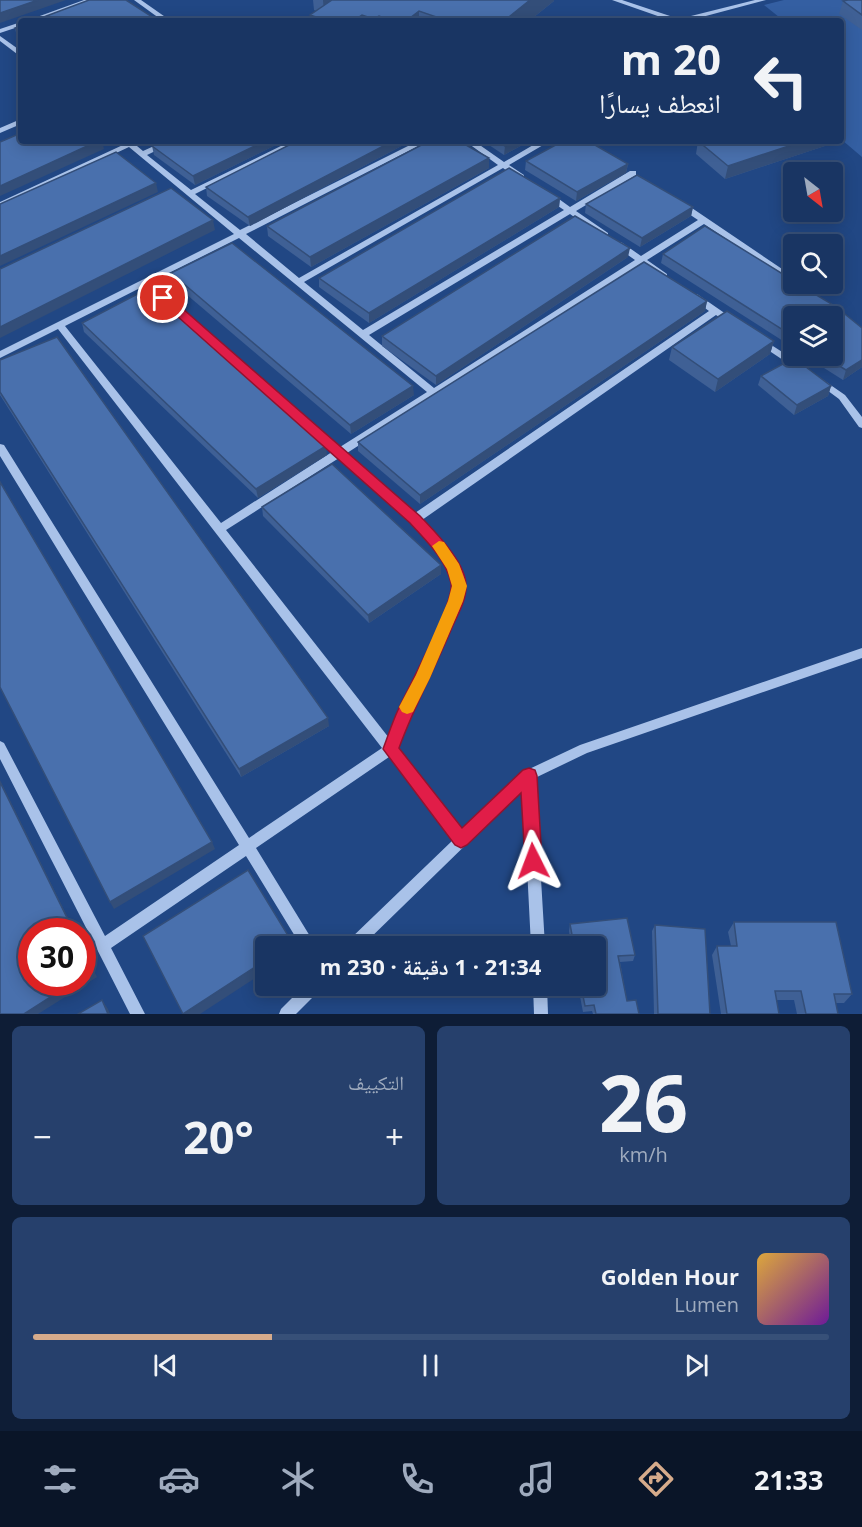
<!DOCTYPE html>
<html lang="ar">
<head>
<meta charset="utf-8">
<style>
	:root { --surface:#193563; --page:#26406c; --text:#f1f3f6; --muted:#9fabbe; --line:#375078; --accent:#d6ab8b }
	body { margin:0; font-family:"Open Sans","Noto Naskh Arabic",sans-serif; background:var(--page); color:var(--text); direction:rtl; height:100vh; display:flex; flex-direction:column; font-size:22px; white-space:nowrap }
	* { box-sizing:border-box; margin:0 }
	p { font-size:20px; color:var(--muted) }
	.icon { flex:none; width:33px; height:33px; fill:none; stroke:currentColor; stroke-width:2; stroke-linecap:round; stroke-linejoin:round }
	.map { position:relative; height:1014px; overflow:hidden; direction:ltr }
	.sheet { display:flex; flex-direction:column; gap:12px; padding:12px; background:#0e1d36; flex:1 }
	.sheet>* { flex:none }
	.banner { position:absolute; left:18px; top:18px; width:826px; height:126px; border-radius:6px; box-shadow:0 3px 15px #0003,0 0 0 2px var(--line); direction:rtl; background:#193563; color:var(--text); overflow:hidden }
	.needle { width:39px; rotate:149deg }
	.tools { position:absolute; left:783px; top:162px; display:grid; gap:12px }
	.tools a { display:grid; place-items:center; width:60px; height:60px; border-radius:6px; background:var(--surface); box-shadow:0 3px 15px #0003,0 0 0 2px var(--line); font-size:30px }
	.speed { position:absolute; left:18px; top:918px; display:flex; gap:12px; font-size:30px; font-weight:700; text-align:center }
	.speed>* { display:grid; place-content:center; width:78px; height:78px; border-radius:50%; background:var(--surface); box-shadow:0 3px 15px #0003,0 0 0 2px var(--line); line-height:1 }
	.speed .limit { border:9px solid #d22; background:#fff; color:#111 }
	.pin { position:absolute; display:grid; place-items:center; width:51px; height:51px; color:#fff; margin:-26px; border:3px solid #fff; border-radius:50%; box-shadow:0 2px 6px #0007 }
	.me { position:absolute; width:66px; margin:-33px; rotate:357deg; stroke-linejoin:round; filter:drop-shadow(0 0 4px #0008) }
	.turn { display:flex; align-items:center; gap:21px; height:126px; padding:0 24px; font-size:27px }
	.turn .icon { width:78px; height:78px; stroke-width:2.5 }
	.turn b { display:block; font-size:42px; line-height:51px }
	.big { font-size:45px; font-weight:700; line-height:1.1 }
	.sheet .card { flex:1; display:flex; flex-direction:column; justify-content:center; gap:9px; min-width:0; padding:0 21px; border-radius:9px; background:var(--page) }
	.sheet .dial { align-items:center; gap:0 }
	.dial b { font-size:78px; line-height:1 }
	.song { display:flex; align-items:center; gap:18px }
	.cover { width:72px; height:72px; border-radius:9px; background:linear-gradient(135deg,hsl(40 70% 55%),hsl(280 70% 35%)) }
	.played { height:6px; border-radius:3px; background:linear-gradient(90deg,var(--accent) 30%,var(--line) 30%) }
	.keys { display:flex; justify-content:space-around; direction:ltr }
	.heat { display:flex; justify-content:space-between; align-items:center; font-size:33px; direction:ltr }
	.sheet .tiles { flex:1; display:grid; gap:12px; grid-template-columns:1fr 1fr }
	.card:last-child { grid-column:span 2 }
	.trip { position:absolute; left:255px; top:936px; width:351px; height:60px; border-radius:6px; background:var(--surface); box-shadow:0 3px 15px #0003,0 0 0 2px var(--line); font-weight:700; line-height:60px; text-align:center; direction:rtl }
	.menu { display:flex; height:96px; justify-content:space-around; align-items:center; background:#0a1528; color:var(--muted) }
	.menu .icon { width:42px; height:42px }
	.menu .current { color:var(--accent) }
	.menu b { font-size:27px; color:var(--text) }
	.map>svg:first-child { display:block }
	.green { fill:#345fa2 }
	.lines { fill:none; stroke-linecap:round; stroke-linejoin:round }
	.minor { fill:#a9c2e9; fill-rule:evenodd }
	.wall { fill:#3f6095 }
	.shaded-wall { fill:#334e79 }
	.building { fill:#4970ad; stroke:#334e79; stroke-width:1.5 }
	.route { fill:#e11d48; stroke:#92132f; stroke-width:1.5 }
	.slow { fill:#f59e0b }
</style>
</head>
<body>
<div class="map">
<svg width="862" height="1014" viewBox="0 0 862 1014">
	<rect width="100%" height="100%" fill="#214784"/>
	<!-- green -->
	<path class="green" d="M784,0H862V157L842,140V21H784L764,5Z"/>
	<g class="lines">
		<!-- minor -->
		<g class="minor">
			<path d="M84,0H93L36,21H26Z"/>
			<path d="M134,0H141L171,21H163Z"/>
			<path d="M612,0H622L679,19L755,0H766L687,21H672Z"/>
			<path d="M21,22V26L0,33V29Z"/>
			<path d="M0,36L21,51V57L0,41Z"/>
			<path d="M21,119V124L0,133V128Z"/>
			<path d="M122,141H131L143,151L165,141H176L147,155L191,190L291,141H301L195,194L240,230L418,141H428L246,234L299,278L498,165L465,141H474L504,162L540,141H550L509,165L524,175V179H518L503,168L304,282L363,330L564,210L546,198V194H552L570,207L630,171H636V175L576,211L608,233V237H602L570,214L369,335L434,388L635,260L615,246V242H621L641,256L698,220L677,206V202H683L794,277V284L704,224L647,260L667,274V278H661L641,264L347,453L415,513L709,311L691,298V294H697L736,321L734,323H728L716,315L422,520C438,537 458,557 464,581C468,602 423,686 412,709C407,722 402,735 397,749L462,831L525,771L580,745L862,648V658L587,753L535,778L545,946H531L523,789L362,946H346L348,941L453,840L389,757L256,848L316,946H301L246,856L111,948L145,1014H130L0,759V741L4,743L105,936L239,845L0,456V444L4,445L249,838L382,748L58,329L0,358V351L234,234L129,147L0,207V202L125,144ZM239,238L427,392L340,447L151,282ZM144,286L332,452L221,523L65,326ZM339,458C368,483 447,545 453,581C456,602 417,674 407,696C400,709 394,723 389,738L226,530Z"/>
			<path d="M762,339L804,366L806,368L804,370H798L759,344L757,342Z"/>
			<path d="M819,377L845,395L862,417V428L859,427L839,399L816,382L814,380L816,378Z"/>
			<path d="M304,986H321L319,991L296,1014H279L281,1009Z"/>
			<path d="M533,986H547L548,1014H534Z"/>
		</g>
	</g>
	<!-- wall -->
	<g class="wall">
		<path d="M313,0H554V1L529,21H311L310,15L316,11L314,10Z"/>
		<path d="M862,0V30L839,14L843,1Z"/>
		<path d="M21,26V39L17,37L15,28Z"/>
		<path d="M284,141L195,185L154,155L152,146Z"/>
		<path d="M297,141H411L250,226L207,196L206,187Z"/>
		<path d="M483,141H530L504,155Z"/>
		<path d="M698,141H840L725,179L696,154Z"/>
		<path d="M489,158V168L311,267L268,236L267,226Z"/>
		<path d="M526,161L628,164L626,173L576,201L525,170Z"/>
		<path d="M560,198L559,207L369,323L319,287V278Z"/>
		<path d="M586,204L693,207L691,216L640,247L585,213Z"/>
		<path d="M705,226L794,281V284H798L835,306L862,328V367L843,380L805,356H832V316H794V348L661,263L663,254Z"/>
		<path d="M628,257L436,385L382,346V336Z"/>
		<path d="M171,273L414,395L351,434L173,283Z"/>
		<path d="M707,301L705,311L420,504L358,451V442Z"/>
		<path d="M82,323L327,455L258,498L84,332Z"/>
		<path d="M774,341L770,354L715,392L669,360L672,347Z"/>
		<path d="M0,360L329,726L241,777L0,395Z"/>
		<path d="M761,376L831,386L828,396L794,415L758,385Z"/>
		<path d="M262,507L441,574L369,623L263,516Z"/>
		<path d="M734,922L852,994L844,1003H836L838,1014H797L794,1000H776L779,1014H721L712,955L717,946H731L728,932Z"/>
		<path d="M570,924L635,955L633,961L620,962L627,1001L639,1014H593L592,1011L583,1012L578,986H596V946H571L569,931Z"/>
		<path d="M655,925L710,1014H654L652,931Z"/>
	</g>
	<!-- shaded-wall -->
	<g class="shaded-wall">
		<path d="M38,0H66L0,23V13Z"/>
		<path d="M323,0H336L324,14Z"/>
		<path d="M530,0H554V1L529,21H504Z"/>
		<path d="M419,11V21H406Z"/>
		<path d="M362,15V21H353Z"/>
		<path d="M379,16L380,21H374V19Z"/>
		<path d="M98,141H102L104,149L0,196V186Z"/>
		<path d="M265,141H284L195,185L193,176Z"/>
		<path d="M393,141H411L250,226L248,217Z"/>
		<path d="M514,141H530L504,155L505,146Z"/>
		<path d="M804,141H840L725,179L728,166Z"/>
		<path d="M489,158V168L311,267L310,257Z"/>
		<path d="M628,164L626,173L576,201L577,192Z"/>
		<path d="M156,183L158,192L0,266V256Z"/>
		<path d="M560,198L559,207L369,323V313Z"/>
		<path d="M693,207L691,216L640,247L642,238Z"/>
		<path d="M213,220L215,230L0,338V327Z"/>
		<path d="M630,248L628,257L436,385V376Z"/>
		<path d="M707,301L705,311L420,504V495Z"/>
		<path d="M774,341L770,354L715,392L718,379Z"/>
		<path d="M862,360V367L843,380L846,370Z"/>
		<path d="M413,386L414,395L351,434L350,425Z"/>
		<path d="M831,386L828,396L794,415L797,405Z"/>
		<path d="M326,446L327,455L258,498L256,489Z"/>
		<path d="M441,565V574L369,623L368,615Z"/>
		<path d="M328,718L329,726L241,777L239,769Z"/>
		<path d="M0,780L75,932H74L0,782Z"/>
		<path d="M212,842L215,849L114,909L110,902Z"/>
		<path d="M292,942L293,946H285Z"/>
		<path d="M82,947L97,977L38,1014H24L74,982H82Z"/>
		<path d="M266,960V971L200,1014H183Z"/>
		<path d="M102,1000L108,1009L110,1014H108Z"/>
	</g>
	<!-- building -->
	<g class="building">
		<path d="M0,0H38L0,13Z"/>
		<path d="M89,0H126L154,18L147,21H33Z"/>
		<path d="M332,0H530L504,21H448L419,11L406,21H393L379,16L374,19L362,15L353,21H328L310,15Z"/>
		<path d="M848,0H862V15L843,1Z"/>
		<path d="M21,26V33L15,28Z"/>
		<path d="M21,133V141H98L0,186V142Z"/>
		<path d="M164,141H265L193,176L152,146Z"/>
		<path d="M297,141H393L248,217L206,187Z"/>
		<path d="M429,141H459L489,158L310,257L267,226Z"/>
		<path d="M498,141H514L505,146Z"/>
		<path d="M563,141H588L628,164L577,192L526,161Z"/>
		<path d="M698,141H804L728,166Z"/>
		<path d="M116,152L156,183L0,256V204Z"/>
		<path d="M509,168L560,198L369,313L319,278Z"/>
		<path d="M637,175L693,207L642,238L586,204Z"/>
		<path d="M171,188L213,220L0,327V269Z"/>
		<path d="M575,216L630,248L436,376L382,336Z"/>
		<path d="M705,226L794,281V284H798L835,306L862,328V360L846,370L823,356H832V316H794V337L663,254Z"/>
		<path d="M232,243L413,386L350,425L171,273Z"/>
		<path d="M644,262L707,301L420,495L358,442Z"/>
		<path d="M147,289L326,446L256,489L82,323Z"/>
		<path d="M727,311L774,341L718,379L672,347Z"/>
		<path d="M57,337L328,718L239,769L0,392V360Z"/>
		<path d="M794,358L831,386L797,405L761,376Z"/>
		<path d="M332,464L441,565L368,615L262,507Z"/>
		<path d="M0,482L212,842L110,902L0,687Z"/>
		<path d="M0,782L74,932H32V982H74L24,1014H0Z"/>
		<path d="M248,870L292,942L285,946H266V960L183,1014L143,936Z"/>
		<path d="M627,918L635,955L618,956L627,1001L636,1000L639,1014H596L594,1005L585,1006L581,986H596V946H574L570,924Z"/>
		<path d="M734,922H836L852,994H834L838,1014H806L801,991H775L779,1014H727L717,946H737Z"/>
		<path d="M655,925L705,929L710,1014H658Z"/>
		<path d="M82,949L93,971L82,977Z"/>
		<path d="M102,1000L108,1014H78Z"/>
	</g>
	<!-- route -->
	<path class="route" d="M163,294L167,295L420,516C435,532 467,563 466,587C466,602 456,617 451,630C434,670 414,707 399,748L462,828L523,770L529,768L535,770L537,776L542,861L539,867L533,869L527,867L525,861L521,793L467,845L461,848L455,845L383,749C388,736 392,723 398,710C408,688 455,602 451,583C446,559 426,541 410,523L159,300V295Z"/>
	<!-- slow -->
	<path class="slow" d="M439,541L444,542L459,564L467,586L463,601L430,678L413,712L407,714L402,712L399,707L416,675L448,601L452,586L447,569L432,546Z"/>
</svg>
<div class="tools">
<a><svg class="needle" viewBox="-14 -14 28 28"><path d="M0-13l5 13h-10z" fill="#e53935"/><path d="M0 13l5-13h-10z" fill="#9fabbe"/></svg></a>
<a><svg class="icon" aria-label="search" viewBox="0 0 24 24"><circle cx="10" cy="10" r="6"/><path d="M15 15l6 6"/></svg></a>
<a><svg class="icon" aria-label="layers" viewBox="0 0 24 24"><path d="M12 4l9 5-9 5-9-5zM3 14l9 5 9-5"/></svg></a>
</div>
<div class="speed"><div class="limit">30</div></div>
<div class="pin" style="left:163px;top:298px;background:#d93025"><svg class="icon" aria-label="arrive" viewBox="0 0 24 24"><path d="M6 21V4h12l-3 4 3 4H6"/></svg></div>
<svg class="me" style="left:533px;top:861px" viewBox="-20 -20 40 40"><path d="M0-17L14 15 0 8-14 15z" fill="#e11d48" stroke="#fff" stroke-width="4"/></svg>
<div class="trip">21:34 · 1 دقيقة · 230 m</div>
<div class="banner">
<div class="turn"><svg class="icon" aria-label="left" viewBox="0 0 24 24"><path d="M17 20v-9H6M10 6l-5 5 5 5"/></svg><div><b>20 m</b>انعطف يسارًا</div></div>
</div>
</div>
<section class="sheet">
<div class="tiles">
<div class="card dial"><b>26</b><p>km/h</p></div>
<div class="card"><p>التكييف</p>
<div class="heat"><a>−</a><b class="big">20°</b><a>+</a></div>
</div>
<div class="card">
<div class="song"><i class="cover"></i><div><b>Golden Hour</b><p>Lumen</p></div></div>
<div class="played"></div>
<div class="keys"><svg class="icon" aria-label="previous" viewBox="0 0 24 24"><path d="M18 5L8 12l10 7zM5 5v14"/></svg><svg class="icon" aria-label="pause" viewBox="0 0 24 24"><path d="M8 5v14M16 5v14"/></svg><svg class="icon" aria-label="next" viewBox="0 0 24 24"><path d="M6 5l10 7-10 7zM19 5v14"/></svg></div>
</div>
</div>
</section>
<nav class="menu">
<b>21:33</b>
<svg class="icon current" aria-label="directions" viewBox="0 0 24 24"><path d="M12 3l9 9-9 9-9-9zM9 14v-3h6M13 9l2 2-2 2"/></svg>
<svg class="icon" aria-label="music" viewBox="0 0 24 24"><path d="M9 18V5l10-2v13"/><circle cx="6" cy="18" r="3"/><circle cx="16" cy="16" r="3"/></svg>
<svg class="icon" aria-label="phone" viewBox="0 0 24 24"><path d="M5 4h4l2 5-3 2q2 4 5 5l2-3 5 2v4C11 20 4 13 5 4z"/></svg>
<svg class="icon" aria-label="climate" viewBox="0 0 24 24"><path d="M12 3v18M4 7l16 10M4 17L20 7"/></svg>
<svg class="icon" aria-label="car" viewBox="0 0 24 24"><path d="M5 17H2v-5l4-1 3-4h7l3 4 3 1v5h-3M9 17h6M6 11h13"/><circle cx="7" cy="17" r="2"/><circle cx="17" cy="17" r="2"/></svg>
<svg class="icon" aria-label="filters" viewBox="0 0 24 24"><path d="M4 7h16M4 17h16"/><circle cx="9" cy="7" r="2"/><circle cx="15" cy="17" r="2"/></svg>
</nav>
</body>
</html>
